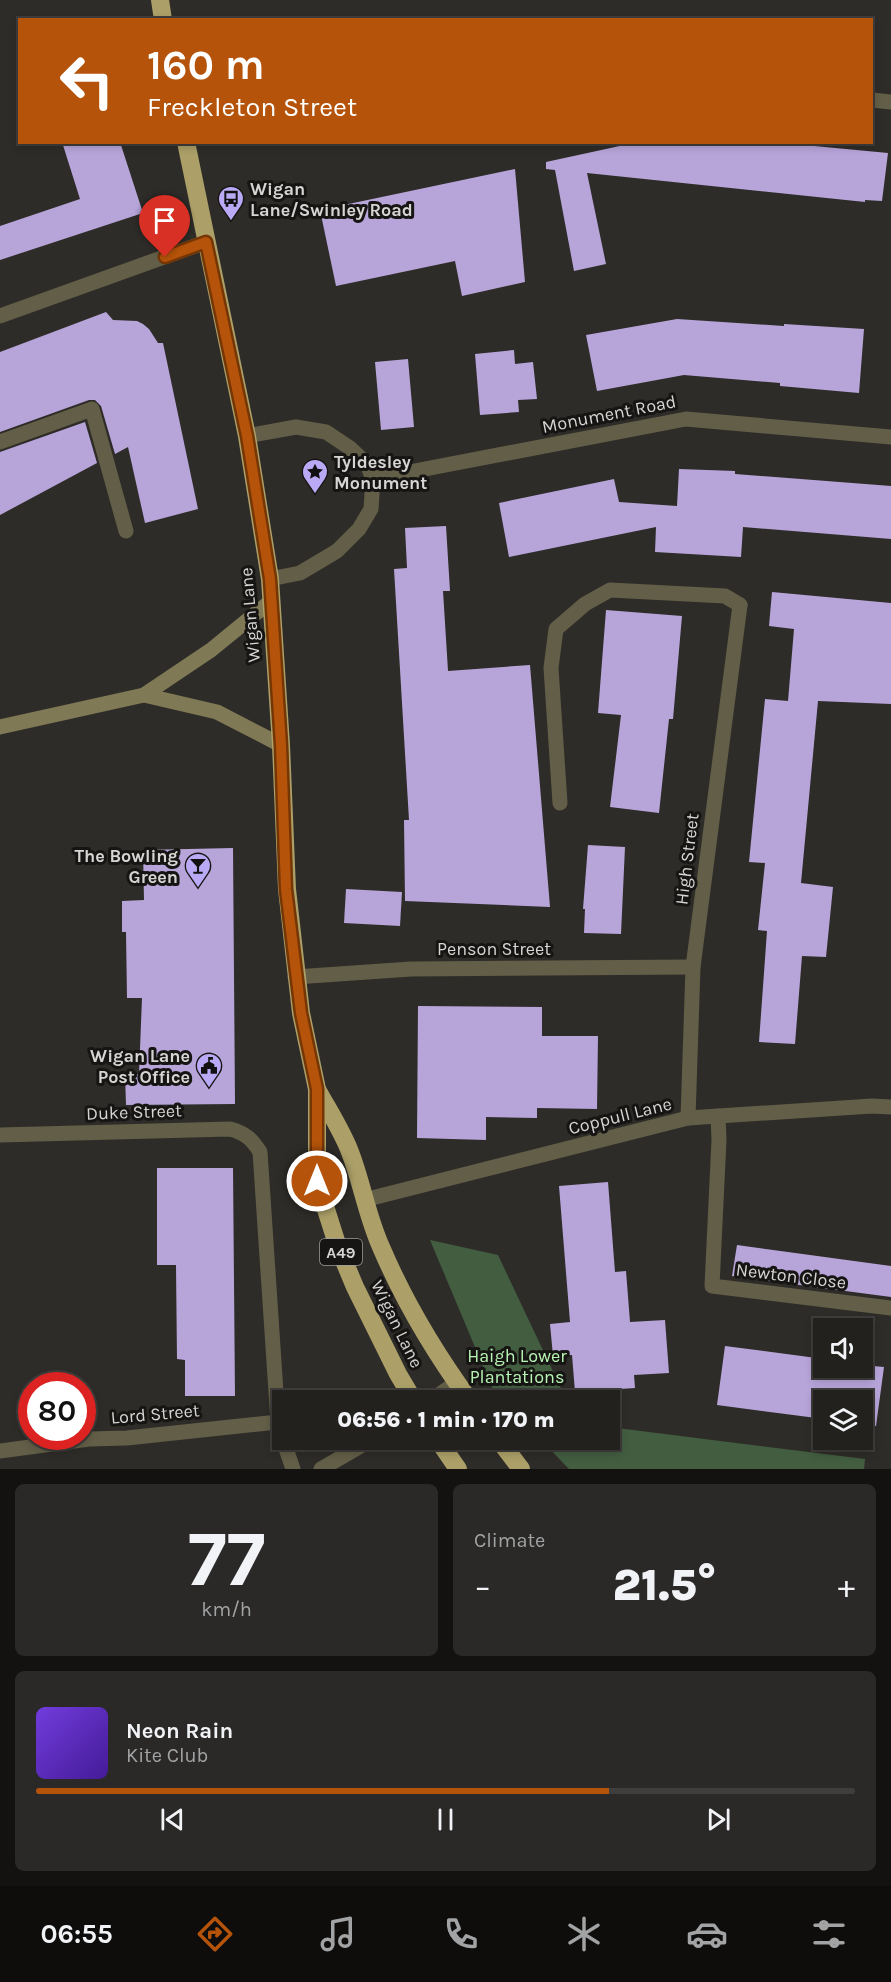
<!DOCTYPE html>
<html lang="en">
<head>
<meta charset="utf-8">
<style>
	:root { --surface:#22211e; --page:#2a2927; --text:#f1f3f6; --muted:#a2a3a4; --line:#3f3e3c; --accent:#b45309 }
	body { margin:0; font-family:Karla,sans-serif; background:var(--page); color:var(--text); height:100vh; display:flex; flex-direction:column; font-size:22px; white-space:nowrap }
	* { box-sizing:border-box; margin:0 }
	p { font-size:20px; color:var(--muted) }
	.icon { flex:none; width:33px; height:33px; fill:none; stroke:currentColor; stroke-width:2; stroke-linecap:round; stroke-linejoin:round }
	.map { position:relative; height:1469px; overflow:hidden }
	.drawer { display:flex; flex-direction:column; gap:15px; padding:15px; background:#131210; flex:1 }
	.drawer>* { flex:none }
	.banner { position:absolute; left:18px; top:18px; width:855px; height:126px; border-radius:0px; box-shadow:0 3px 9px #0003,0 0 0 2px var(--line); background:#b45309; color:#fff; overflow:hidden }
	.tools { position:absolute; left:813px; top:1318px; display:grid; gap:12px }
	.tools a { display:grid; place-items:center; width:60px; height:60px; border-radius:0px; background:var(--surface); box-shadow:0 3px 9px #0003,0 0 0 2px var(--line); font-size:30px }
	.speed { position:absolute; left:18px; top:1372px; display:flex; gap:12px; font-size:30px; font-weight:700; text-align:center }
	.speed>* { display:grid; place-content:center; width:78px; height:78px; border-radius:50%; background:var(--surface); box-shadow:0 3px 9px #0003,0 0 0 2px var(--line); line-height:1 }
	.speed .limit { border:9px solid #d22; background:#fff; color:#111 }
	.pin { position:absolute; display:grid; place-items:center; width:51px; height:51px; color:#fff; margin:-62px -26px; border-radius:50% 50% 50% 0; rotate:-45deg; box-shadow:0 0 6px #0007 }
	.pin .icon { rotate:45deg }
	.me { position:absolute; width:66px; margin:-33px; rotate:0deg; stroke-linejoin:round; filter:drop-shadow(0 0 4px #0008) }
	.turn { display:flex; align-items:center; gap:21px; height:126px; padding:0 30px; font-size:27px }
	.turn .icon { width:78px; height:78px; stroke-width:2.5 }
	.turn b { display:block; font-size:42px; line-height:51px }
	.big { font-size:45px; font-weight:800; line-height:1.1 }
	.drawer .tile { flex:1; display:flex; flex-direction:column; justify-content:center; gap:9px; min-width:0; padding:0 21px; border-radius:9px; background:var(--page) }
	.drawer .dial { align-items:center; gap:0 }
	.dial b { font-size:78px; line-height:1 }
	.song { display:flex; align-items:center; gap:18px }
	.cover { width:72px; height:72px; border-radius:9px; background:linear-gradient(135deg,hsl(260 70% 55%),hsl(260 70% 35%)) }
	.played { height:6px; border-radius:3px; background:linear-gradient(90deg,var(--accent) 70%,var(--line) 70%) }
	.keys { display:flex; justify-content:space-around; direction:ltr }
	.heat { display:flex; justify-content:space-between; align-items:center; font-size:33px; direction:ltr }
	.drawer .tiles { flex:1; display:grid; gap:15px; grid-template-columns:1fr 1fr }
	.tile:last-child { grid-column:span 2 }
	.trip { position:absolute; left:272px; top:1390px; width:348px; height:60px; border-radius:0px; background:var(--surface); box-shadow:0 3px 9px #0003,0 0 0 2px var(--line); font-weight:800; line-height:60px; text-align:center }
	.dock { display:flex; height:96px; justify-content:space-around; align-items:center; background:#0e0d0c; color:var(--muted) }
	.dock .icon { width:42px; height:42px }
	.dock .selected { color:var(--accent) }
	.dock b { font-size:27px; color:var(--text) }
	.map>svg:first-child { display:block }
	.green { fill:#425d40 }
	.building { fill:#b7a5da }
	.lines { fill:none; stroke-linecap:round; stroke-linejoin:round }
	.lane { stroke:#625e47; stroke-width:15 }
	.street { stroke:#625e47; stroke-width:15 }
	.secondary { stroke:#807955; stroke-width:15 }
	.highway { stroke:#aca068; stroke-width:18 }
	.route-casing { stroke:#753606; stroke-width:15 }
	.route { stroke:#b45309; stroke-width:10 }
	.labels { text-anchor:middle; dominant-baseline:central; stroke-width:6; stroke-linejoin:round; paint-order:stroke }
	.shield { fill:#161513; stroke:#9d9b99; stroke-width:1.5 }
	.shield-label { font-size:16px; font-weight:bold; fill:#d7d5d3 }
	.poi-label { font-size:18px; font-weight:bold; fill:#d7d5d3; stroke:#161513; text-anchor:start }
	.street-label { font-size:18px; fill:#d7d5d3; stroke:#161513 }
	.park-label { font-size:18px; fill:#b8f5b4; stroke:#161513 }
</style>
</head>
<body>
<div class="map">
<svg width="891" height="1469" viewBox="0 0 891 1469">
	<rect width="100%" height="100%" fill="#2e2c28"/>
	<!-- green -->
	<g class="green">
		<path d="M430,1240L498,1255L567,1401H504L493,1390Z"/>
		<path d="M609,1427L865,1459L864,1469H569L541,1440H609Z"/>
	</g>
	<!-- building -->
	<g class="building">
		<path d="M62,142H120L143,213L0,260V226L80,199Z"/>
		<path d="M638,142H772L888,153L882,201L865,200V202L587,173L606,264L574,271L555,170L546,169V162Z"/>
		<path d="M515,169L525,282L462,296L455,261L336,286L320,210Z"/>
		<path d="M106,312L113,320L137,321L143,324L149,329L158,343H163L198,509L145,523L128,447L115,454L101,406L95,400H89L0,432V352Z"/>
		<path d="M677,319L784,326V324L864,329L859,393L780,386V383L684,375L597,391L586,335Z"/>
		<path d="M514,350L515,364L533,362L537,399L518,400L519,412L480,415L475,354Z"/>
		<path d="M408,359L414,427L381,430L375,362Z"/>
		<path d="M85,422L97,463L0,515V452Z"/>
		<path d="M679,469L735,471V474L891,486V539L743,527L741,557L655,552L656,527L509,557L499,503L614,479L619,502L677,506Z"/>
		<path d="M446,526L450,591H443L448,671L530,665L550,907L405,901L404,820H409L394,569L407,568L405,528Z"/>
		<path d="M772,592L891,603V704L818,701L801,883L833,887L826,957L802,956L795,1044L759,1042L767,931L758,930L765,863L749,862L765,699L788,701L794,629L769,626Z"/>
		<path d="M606,610L682,616L673,719H669L659,813L610,807L621,715L598,713Z"/>
		<path d="M588,845L625,847L621,934L584,933L585,909H583Z"/>
		<path d="M233,848L235,1104L126,1105L125,1074H139L142,998H127L126,932H122V901L144,900L143,850Z"/>
		<path d="M346,889L402,892L400,926L344,923Z"/>
		<path d="M418,1006L542,1007V1036H598L597,1109L537,1108V1118L486,1117V1140L417,1138Z"/>
		<path d="M157,1168H233L235,1396H185V1360L177,1359L176,1265H157Z"/>
		<path d="M608,1182L615,1272L626,1271L630,1322L665,1320L669,1373L634,1375L635,1388L575,1392L572,1355L553,1356L550,1324L570,1322L559,1186Z"/>
		<path d="M737,1245L891,1266V1297L732,1276Z"/>
		<path d="M725,1346L824,1359V1368H862V1365L884,1367L876,1426L862,1424V1401H824V1419L717,1405Z"/>
	</g>
	<g class="lines">
		<!-- lane -->
		<g class="lane">
			<path d="M0,442L92,409L126,531"/>
			<path d="M560,803L551,668L556,629L585,604L610,590L725,596L740,605"/>
		</g>
		<!-- street -->
		<g class="street">
			<path d="M872,100L891,102"/>
			<path d="M0,316L206,242"/>
			<path d="M247,436L296,427L326,432L350,448L367,464L373,479L371,509L359,529L337,551L300,573L270,579"/>
			<path d="M373,479L686,419L891,437"/>
			<path d="M295,977L411,969L693,967"/>
			<path d="M718,1116L719,1140L712,1286L891,1308"/>
			<path d="M688,1118L693,967L740,605"/>
			<path d="M0,1135L230,1129C245,1133 252,1139 260,1152L278,1422L282,1435"/>
			<path d="M364,1200L688,1118L872,1106L891,1107"/>
			<path d="M430,1401L456,1383"/>
			<path d="M283,1440L293,1469"/>
			<path d="M0,1451L89,1439L127,1438L278,1422"/>
			<path d="M321,1469L371,1440"/>
		</g>
		<!-- secondary -->
		<g class="secondary">
			<path d="M144,695L217,712L281,745"/>
			<path d="M0,727L144,695L211,650L271,601"/>
		</g>
		<!-- highway -->
		<g class="highway">
			<path d="M160,0L163,20"/>
			<path d="M186,142L247,436L270,579L281,745L287,889L301,1013L317,1089V1181L337,1244L355,1287L398,1374L414,1401"/>
			<path d="M318,1091C329,1111 342,1131 350,1152C362,1183 367,1216 381,1247C404,1301 435,1353 470,1401"/>
			<path d="M438,1440L458,1469"/>
			<path d="M499,1440L521,1469"/>
		</g>
	</g>
	<g class="lines">
		<defs>
			<path id="route" d="M165,257L206,242L247,436L270,579L281,745L286,889L301,1013L317,1089V1181"/>
		</defs>
		<!-- route casing -->
		<use href="#route" class="route-casing"/>
		<!-- route -->
		<use href="#route" class="route"/>
	</g>
	<!-- icons -->
	<defs>
		<symbol id="bus-pin" viewBox="-11 -11 22 30"><path d="M0 17L-7.5 6A9.5 9.5 0 1 1 7.5 6Z" fill="#baaaf6" stroke="#161513"/><path d="M-5-6H5V4H4V6H2V4H-2V6H-4V4H-5ZM-3.5-4V0h7V-4ZM-3.5 1.2v1.5H-2V1.2ZM2 1.2v1.5H3.5V1.2Z" fill="#111"/></symbol>
		<symbol id="sight-pin" viewBox="-11 -11 22 30"><path d="M0 17L-7.5 6A9.5 9.5 0 1 1 7.5 6Z" fill="#baaaf6" stroke="#161513"/><path d="M0-6L1.8-2.2L6-1.7L2.9 1.2L3.7 5.4L0 3.3L-3.7 5.4L-2.9 1.2L-6-1.7L-1.8-2.2Z" fill="#111"/></symbol>
		<symbol id="bar-pin" viewBox="-11 -11 22 30"><path d="M0 17L-7.5 6A9.5 9.5 0 1 1 7.5 6Z" fill="#baaaf6" stroke="#161513"/><path d="M-6-5H6L.8 .8V4.5H3.5V6h-7V4.5H-.8V.8Z" fill="#111"/></symbol>
		<symbol id="civic-pin" viewBox="-11 -11 22 30"><path d="M0 17L-7.5 6A9.5 9.5 0 1 1 7.5 6Z" fill="#baaaf6" stroke="#161513"/><path d="M-.6-6.5H3V-4.5H.6V-3L4-1V1h2V6H-6V1h2V-1L-.6-3ZM-1.2 2.5V6h2.4V2.5Z" fill="#111"/></symbol>
	</defs>
	<g fill-rule="evenodd">
		<use href="#bus-pin" x="216" y="184" width="30" height="40"/>
		<use href="#sight-pin" x="300" y="457" width="30" height="40"/>
		<use href="#bar-pin" x="183" y="851" width="30" height="40"/>
		<use href="#civic-pin" x="194" y="1051" width="30" height="40"/>
	</g>
	<g class="labels">
		<!-- shield labels -->
		<rect class="shield" x="320" y="1239" width="42" height="26" rx="4.5"/>
		<g class="shield-label">
			<text x="341" y="1252">A49</text>
		</g>
		<!-- poi labels -->
		<g class="poi-label">
			<text x="250" y="189">Wigan<tspan x="250" dy="21">Lane/Swinley Road</tspan></text>
			<text x="334" y="462">Tyldesley<tspan x="334" dy="21">Monument</tspan></text>
			<text x="178" y="856" text-anchor="end">The Bowling<tspan x="178" dy="21">Green</tspan></text>
			<text x="190" y="1056" text-anchor="end">Wigan Lane<tspan x="190" dy="21">Post Office</tspan></text>
		</g>
		<!-- street labels -->
		<g class="street-label">
			<text transform="translate(609 414) rotate(-11)">Monument Road</text>
			<text transform="translate(250 615) rotate(-95)">Wigan Lane</text>
			<text transform="translate(687 859) rotate(-83)">High Street</text>
			<text x="494" y="949">Penson Street</text>
			<text transform="translate(134 1112) rotate(-2)">Duke Street</text>
			<text transform="translate(620 1116) rotate(-14)">Coppull Lane</text>
			<text transform="translate(791 1276) rotate(7)">Newton Close</text>
			<text transform="translate(397 1324) rotate(64)">Wigan Lane</text>
			<text transform="translate(155 1414) rotate(-5)">Lord Street</text>
		</g>
		<!-- park labels -->
		<g class="park-label">
			<text x="517" y="1356">Haigh Lower<tspan x="517" dy="21">Plantations</tspan></text>
		</g>
	</g>
</svg>
<div class="tools">
<a><svg class="icon" aria-label="sound" viewBox="0 0 24 24"><path d="M4 9h4l5-4v14l-5-4H4zM17 9q2 3 0 6"/></svg></a>
<a><svg class="icon" aria-label="layers" viewBox="0 0 24 24"><path d="M12 4l9 5-9 5-9-5zM3 14l9 5 9-5"/></svg></a>
</div>
<div class="speed"><div class="limit">80</div></div>
<div class="pin" style="left:165px;top:257px;background:#d93025"><svg class="icon" aria-label="arrive" viewBox="0 0 24 24"><path d="M6 21V4h12l-3 4 3 4H6"/></svg></div>
<svg class="me" style="left:317px;top:1181px" viewBox="-20 -20 40 40"><circle r="17" fill="#b45309" stroke="#fff" stroke-width="3"/><path d="M0-11L8 9 0 5-8 9z" fill="#fff"/></svg>
<div class="trip">06:56 · 1 min · 170 m</div>
<div class="banner">
<div class="turn"><svg class="icon" aria-label="left" viewBox="0 0 24 24"><path d="M17 20v-9H6M10 6l-5 5 5 5"/></svg><div><b>160 m</b>Freckleton Street</div></div>
</div>
</div>
<section class="drawer">
<div class="tiles">
<div class="tile dial"><b>77</b><p>km/h</p></div>
<div class="tile"><p>Climate</p>
<div class="heat"><a>−</a><b class="big">21.5°</b><a>+</a></div>
</div>
<div class="tile">
<div class="song"><i class="cover"></i><div><b>Neon Rain</b><p>Kite Club</p></div></div>
<div class="played"></div>
<div class="keys"><svg class="icon" aria-label="previous" viewBox="0 0 24 24"><path d="M18 5L8 12l10 7zM5 5v14"/></svg><svg class="icon" aria-label="pause" viewBox="0 0 24 24"><path d="M8 5v14M16 5v14"/></svg><svg class="icon" aria-label="next" viewBox="0 0 24 24"><path d="M6 5l10 7-10 7zM19 5v14"/></svg></div>
</div>
</div>
</section>
<nav class="dock">
<b>06:55</b>
<svg class="icon selected" aria-label="directions" viewBox="0 0 24 24"><path d="M12 3l9 9-9 9-9-9zM9 14v-3h6M13 9l2 2-2 2"/></svg>
<svg class="icon" aria-label="music" viewBox="0 0 24 24"><path d="M9 18V5l10-2v13"/><circle cx="6" cy="18" r="3"/><circle cx="16" cy="16" r="3"/></svg>
<svg class="icon" aria-label="phone" viewBox="0 0 24 24"><path d="M5 4h4l2 5-3 2q2 4 5 5l2-3 5 2v4C11 20 4 13 5 4z"/></svg>
<svg class="icon" aria-label="climate" viewBox="0 0 24 24"><path d="M12 3v18M4 7l16 10M4 17L20 7"/></svg>
<svg class="icon" aria-label="car" viewBox="0 0 24 24"><path d="M5 17H2v-5l4-1 3-4h7l3 4 3 1v5h-3M9 17h6M6 11h13"/><circle cx="7" cy="17" r="2"/><circle cx="17" cy="17" r="2"/></svg>
<svg class="icon" aria-label="filters" viewBox="0 0 24 24"><path d="M4 7h16M4 17h16"/><circle cx="9" cy="7" r="2"/><circle cx="15" cy="17" r="2"/></svg>
</nav>
</body>
</html>
